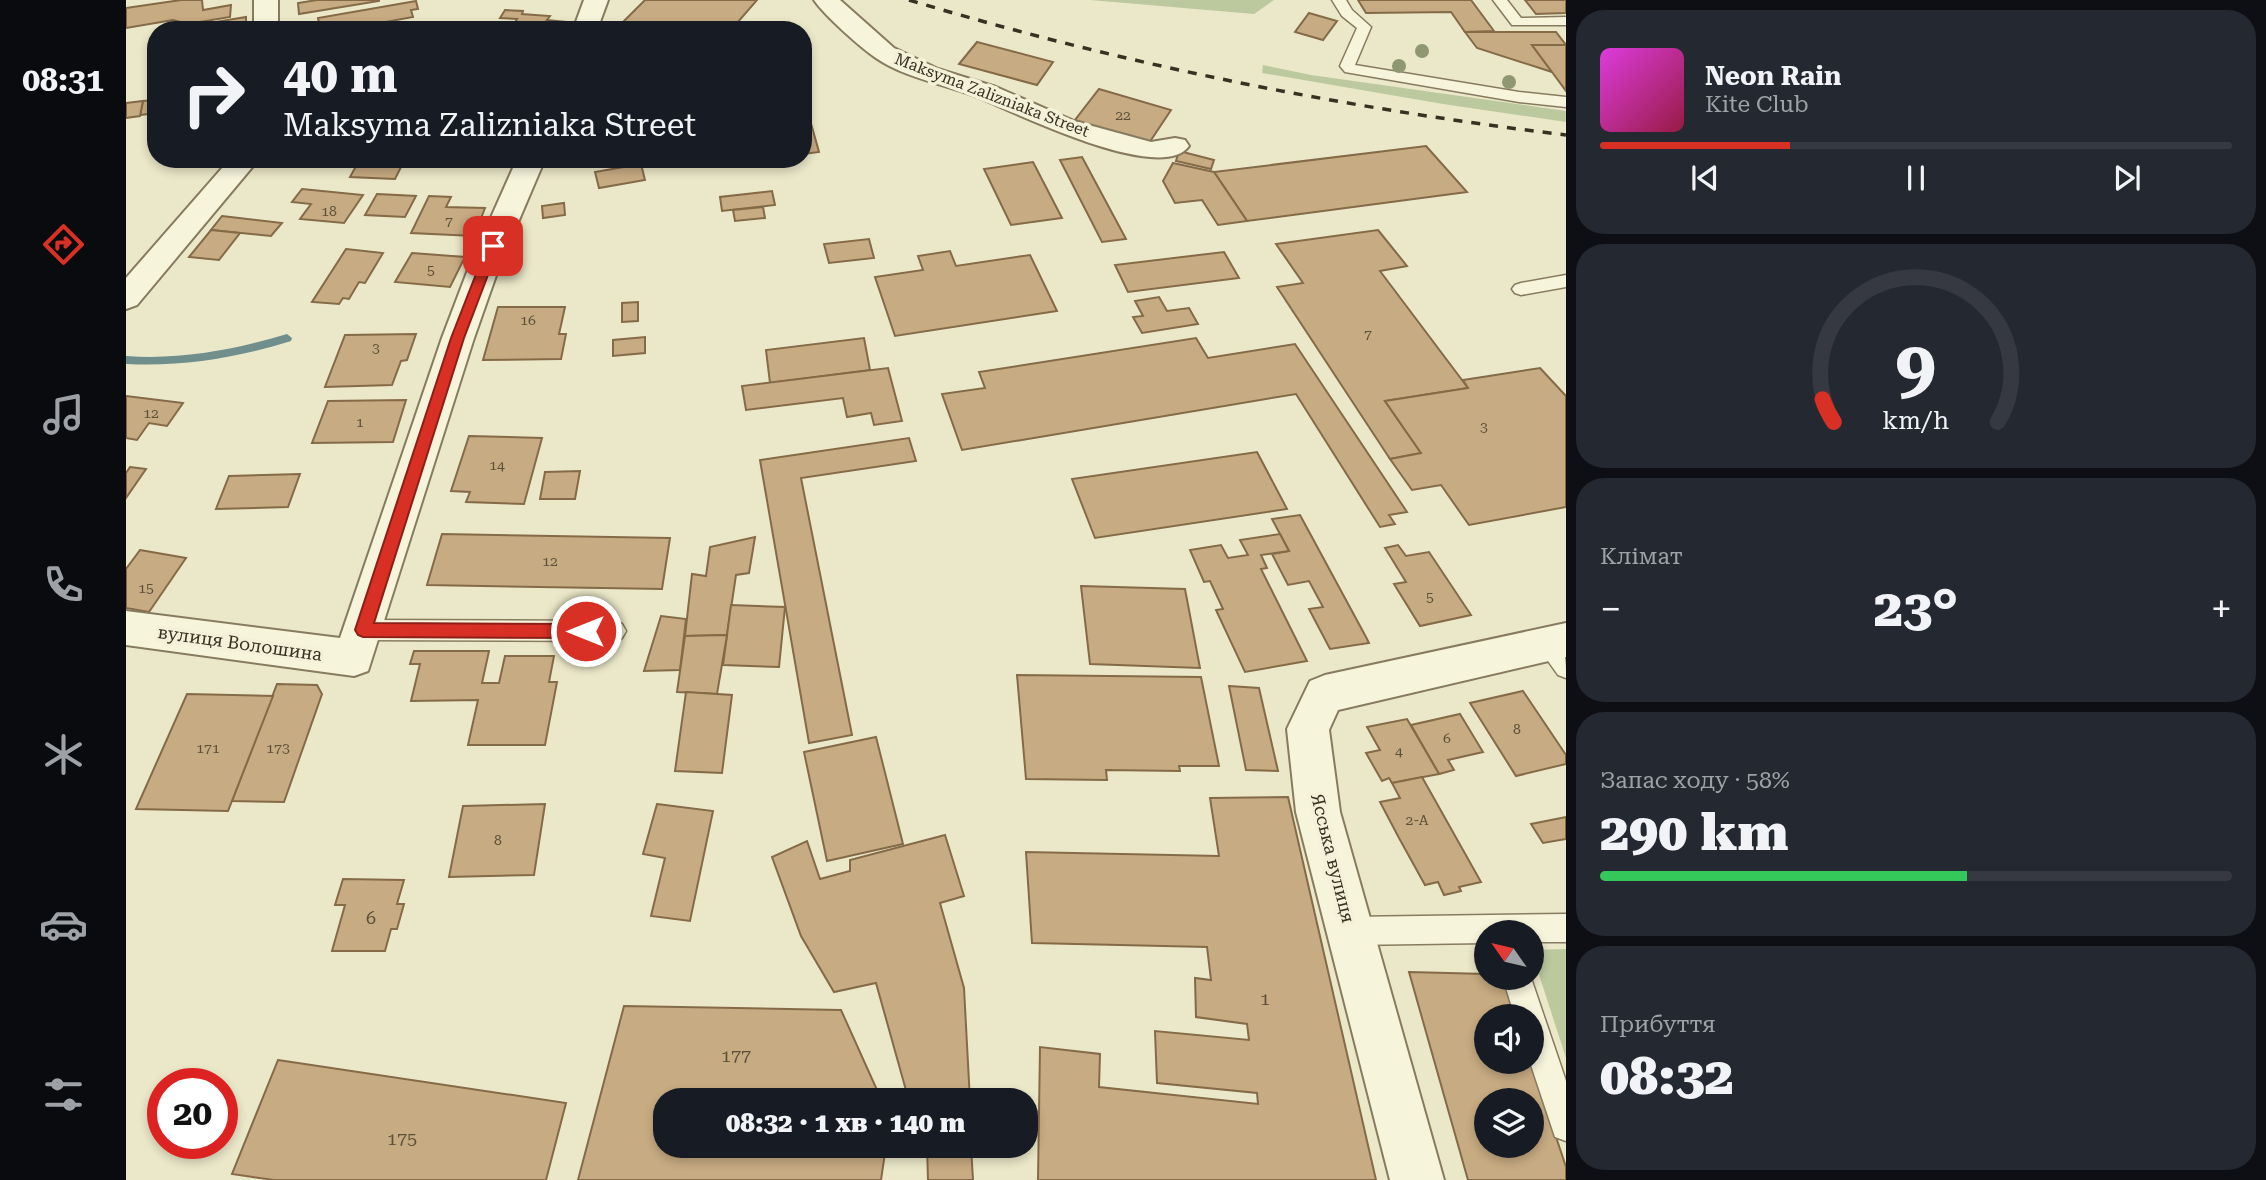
<!DOCTYPE html>
<html lang="uk">
<head>
<meta charset="utf-8">
<style>
	:root { --surface:#171b24; --page:#242831; --text:#f1f3f6; --muted:#9ea1a6; --line:#363941; --accent:#d93025 }
	body { margin:0; font-family:"Roboto Serif",serif; background:var(--page); color:var(--text); height:100vh; display:flex; flex-direction:column; font-size:26px; white-space:nowrap }
	* { box-sizing:border-box; margin:0 }
	p { font-size:23px; color:var(--muted) }
	.icon { flex:none; width:38px; height:38px; fill:none; stroke:currentColor; stroke-width:2; stroke-linecap:round; stroke-linejoin:round }
	.map { position:relative; flex:1; overflow:hidden }
	.sheet { display:flex; flex-direction:column; gap:10px; padding:10px; background:#0d0f14; width:700px }
	.sheet>* { flex:none }
	.guide { position:absolute; left:21px; top:21px; width:665px; height:147px; border-radius:28px; box-shadow:0 4px 10px #0003; background:#171b24; color:var(--text); overflow:hidden }
	.needle { width:46px; rotate:304deg }
	.tools { position:absolute; left:1348px; top:920px; display:grid; gap:14px }
	.tools a { display:grid; place-items:center; width:70px; height:70px; border-radius:50%; background:var(--surface); box-shadow:0 4px 10px #0003; font-size:35px }
	.speed { position:absolute; left:21px; top:1068px; display:flex; gap:14px; font-size:35px; font-weight:700; text-align:center }
	.speed>* { display:grid; place-content:center; width:91px; height:91px; border-radius:50%; background:var(--surface); box-shadow:0 4px 10px #0003; line-height:1 }
	.speed .limit { border:10px solid #d22; background:#fff; color:#111 }
	.pin { position:absolute; display:grid; place-items:center; width:60px; height:60px; color:#fff; margin:-30px; border-radius:14px; box-shadow:0 4px 10px #0006 }
	.me { position:absolute; width:77px; margin:-38px; rotate:270deg; stroke-linejoin:round; filter:drop-shadow(0 0 5px #0008) }
	.turn { display:flex; align-items:center; gap:24px; height:147px; padding:0 21px; font-size:32px }
	.turn .icon { width:91px; height:91px; stroke-width:2.5 }
	.turn b { display:block; font-size:49px; line-height:60px }
	.big { font-size:52px; font-weight:800; line-height:1.1 }
	.sheet .card { flex:1; display:flex; flex-direction:column; justify-content:center; gap:10px; min-width:0; padding:0 24px; border-radius:28px; background:var(--page) }
	.sheet .dial { align-items:center; gap:0 }
	.dial svg { height:182px; overflow:visible; fill:none; stroke:var(--line); stroke-width:7; stroke-linecap:round; text-anchor:middle }
	.dial text { fill:var(--text); stroke:none }
	.song { display:flex; align-items:center; gap:21px }
	.cover { width:84px; height:84px; border-radius:10px; background:linear-gradient(135deg,hsl(300 70% 55%),hsl(340 70% 35%)) }
	.played { height:7px; border-radius:4px; background:linear-gradient(90deg,var(--accent) 30%,var(--line) 30%) }
	.keys { display:flex; justify-content:space-around; direction:ltr }
	.heat { display:flex; justify-content:space-between; align-items:center; font-size:38px; direction:ltr }
	.charge { height:10px; border-radius:5px; background:linear-gradient(90deg,#34c759 58%,var(--line) 0) }
	.trip { position:absolute; left:527px; top:1088px; width:385px; height:70px; border-radius:28px; background:var(--surface); box-shadow:0 4px 10px #0003; font-weight:800; line-height:70px; text-align:center }
	main { display:flex; flex:1; min-height:0 }
	.menu { display:flex; flex-direction:column; width:126px; justify-content:space-around; align-items:center; background:#090b0e; color:var(--muted) }
	.menu .icon { width:49px; height:49px }
	.menu .selected { color:var(--accent) }
	.menu b { font-size:32px; color:var(--text) }
	.map>svg:first-child { display:block }
	.green { fill:#bcc99e }
	.lines { fill:none; stroke-linecap:round; stroke-linejoin:round }
	.stream { fill:#708e8c; fill-rule:evenodd }
	.building { fill:#c7ab82; stroke:#846a47; stroke-width:2; fill-rule:evenodd }
	.service-casing { stroke:#877b5f; stroke-width:3 }
	.minor-casing { stroke:#877b5f; stroke-width:4 }
	.service { fill:#f7f4dc; fill-rule:evenodd }
	.minor { fill:#f7f4dc; fill-rule:evenodd }
	.rail { stroke:#383121; stroke-width:3.5; stroke-dasharray:9 9; stroke-linecap:butt }
	.tree { fill:#8e9672 }
	.route { fill:#d93025; stroke:#8d1f18; stroke-width:2 }
	.labels { text-anchor:middle; dominant-baseline:central; stroke-width:7; stroke-linejoin:round; paint-order:stroke }
	.number-label { font-size:14px; fill:#5c5039 }
	.far-street-label { font-size:16px; fill:#383121; stroke:#f3f1d8 }
	.street-label { font-size:18px; fill:#383121; stroke:#f3f1d8 }
	.near-number-label { font-size:18px; fill:#5c5039 }
</style>
</head>
<body>
<main>
<nav class="menu">
<b>08:31</b>
<svg class="icon selected" aria-label="directions" viewBox="0 0 24 24"><path d="M12 3l9 9-9 9-9-9zM9 14v-3h6M13 9l2 2-2 2"/></svg>
<svg class="icon" aria-label="music" viewBox="0 0 24 24"><path d="M9 18V5l10-2v13"/><circle cx="6" cy="18" r="3"/><circle cx="16" cy="16" r="3"/></svg>
<svg class="icon" aria-label="phone" viewBox="0 0 24 24"><path d="M5 4h4l2 5-3 2q2 4 5 5l2-3 5 2v4C11 20 4 13 5 4z"/></svg>
<svg class="icon" aria-label="climate" viewBox="0 0 24 24"><path d="M12 3v18M4 7l16 10M4 17L20 7"/></svg>
<svg class="icon" aria-label="car" viewBox="0 0 24 24"><path d="M5 17H2v-5l4-1 3-4h7l3 4 3 1v5h-3M9 17h6M6 11h13"/><circle cx="7" cy="17" r="2"/><circle cx="17" cy="17" r="2"/></svg>
<svg class="icon" aria-label="filters" viewBox="0 0 24 24"><path d="M4 7h16M4 17h16"/><circle cx="9" cy="7" r="2"/><circle cx="15" cy="17" r="2"/></svg>
</nav>
<div class="map">
<svg width="1440" height="1180" viewBox="0 0 1440 1180">
	<rect width="100%" height="100%" fill="#ebe8c9"/>
	<!-- green -->
	<g class="green">
		<path d="M964,0H1148L1128,14Z"/>
		<path d="M1137,65L1185,75L1440,111V122L1317,104L1136,73Z"/>
		<path d="M1440,949V1058L1405,950Z"/>
	</g>
	<g class="lines">
		<!-- stream -->
		<path class="stream" d="M161,334L166,338L165,341C111,358 56,367 0,364V356C55,360 108,350 161,334Z"/>
	</g>
	<!-- building -->
	<g class="building">
		<path d="M55,0H76L77,10L105,5L104,17L62,24L47,20L0,28V8Z"/>
		<path d="M191,0H253V1L173,14L172,3Z"/>
		<path d="M519,0H631L605,30H516L494,25Z"/>
		<path d="M1232,0H1345L1368,31L1339,32L1325,12L1240,13Z"/>
		<path d="M1399,0H1440V13L1410,14Z"/>
		<path d="M290,1L292,9L285,10L287,17L216,30H194L192,18Z"/>
		<path d="M379,10L397,11L396,14L424,16L421,20L442,22L438,30L387,26L391,19L374,18Z"/>
		<path d="M1183,13L1211,21L1197,40L1169,32Z"/>
		<path d="M120,17V30H88L89,22Z"/>
		<path d="M1339,32H1430L1440,45H1406L1426,72L1351,48Z"/>
		<path d="M851,42L927,62L911,85L833,64Z"/>
		<path d="M1406,45H1440V91L1426,72Z"/>
		<path d="M973,89L1045,110L1023,143L949,120Z"/>
		<path d="M30,100V113L14,115L17,101Z"/>
		<path d="M17,101L14,116L0,118V103Z"/>
		<path d="M677,102H679L693,152L677,154Z"/>
		<path d="M1300,146L1341,192L1121,221L1088,172Z"/>
		<path d="M1053,151L1088,160L1085,169L1050,161Z"/>
		<path d="M956,157L1000,239L976,242L934,160Z"/>
		<path d="M144,159H185L180,166L141,163Z"/>
		<path d="M234,159H286H279L269,179L224,177Z"/>
		<path d="M907,162L936,218L885,225L858,169Z"/>
		<path d="M1047,163L1088,172L1121,221L1092,225L1076,200L1049,203L1037,181Z"/>
		<path d="M515,164L519,180L473,188L469,172Z"/>
		<path d="M176,189L237,195L218,223L174,219L185,204L166,202Z"/>
		<path d="M646,191L649,205L596,211L594,197Z"/>
		<path d="M251,194L290,196L279,217L239,215Z"/>
		<path d="M303,196L325,197L320,207L359,208L348,236L285,233Z"/>
		<path d="M438,203L439,215L417,218L416,206Z"/>
		<path d="M637,207L639,218L609,221L607,210Z"/>
		<path d="M96,216L156,223L145,236L85,230Z"/>
		<path d="M85,230L114,233L93,260L63,257Z"/>
		<path d="M1252,230L1281,266L1254,271L1342,388L1259,401L1295,453L1264,459L1151,287L1177,283L1150,244Z"/>
		<path d="M743,239L748,258L703,263L698,244Z"/>
		<path d="M220,249L257,253L239,283L233,282L223,299L217,298L213,304L186,302Z"/>
		<path d="M824,251L830,266L904,255L931,311L769,336L749,277L797,270L792,256Z"/>
		<path d="M1098,252L1113,278L1002,292L989,265Z"/>
		<path d="M286,253L339,257L324,287L269,282Z"/>
		<path d="M1033,297L1041,311L1063,308L1072,324L1016,333L1007,317L1017,316L1009,301Z"/>
		<path d="M512,302V321L496,322V303Z"/>
		<path d="M372,307H439L433,334H440L435,359L357,360Z"/>
		<path d="M290,334L281,360L275,361L266,385L199,387L219,335Z"/>
		<path d="M519,337V353L487,356V340Z"/>
		<path d="M738,338L744,370L644,383L640,350Z"/>
		<path d="M1070,338L1082,358L1169,344L1281,512L1263,515L1269,524L1254,527L1170,394L836,450L816,394L859,388L853,372Z"/>
		<path d="M762,368L776,421L748,425L745,413L721,417L717,398L620,410L616,386Z"/>
		<path d="M1414,368L1440,396V507L1343,525L1315,485L1286,490L1264,459L1295,453L1259,401L1342,388L1337,380Z"/>
		<path d="M0,396L57,403L41,426L23,423L11,440L0,438Z"/>
		<path d="M280,400L267,442L186,443L202,401Z"/>
		<path d="M343,436L416,438L398,504L340,502L344,492L325,491Z"/>
		<path d="M783,438L790,461L675,478L726,735L683,743L634,460Z"/>
		<path d="M1131,452L1161,509L969,538L946,479Z"/>
		<path d="M4,467L20,469L0,498V473Z"/>
		<path d="M454,471L449,499H414L419,472Z"/>
		<path d="M174,474L162,507L90,509L103,476Z"/>
		<path d="M1174,515L1240,637L1243,643L1204,649L1183,609L1197,607L1183,581L1162,585L1146,554L1163,551L1146,519Z"/>
		<path d="M316,534L544,538L536,589L301,585Z"/>
		<path d="M1154,534L1163,551L1135,555L1141,568L1135,569L1181,661L1119,672L1090,610L1097,609L1084,581L1078,582L1064,550L1095,545L1102,558L1122,555L1114,540Z"/>
		<path d="M629,537L623,573L610,575L601,635L559,636L566,574L580,576L584,547Z"/>
		<path d="M1272,545L1280,556L1303,552L1345,615L1294,626L1268,584L1280,582L1259,548Z"/>
		<path d="M14,550L60,558L23,612L0,608V569Z"/>
		<path d="M955,586L1059,589L1074,668L964,664Z"/>
		<path d="M605,605L659,607L653,667L597,665Z"/>
		<path d="M535,616L560,619L554,670L518,671Z"/>
		<path d="M601,635L591,694L551,692L559,636Z"/>
		<path d="M288,651H363L356,683H373L379,656H428L423,682H431L419,745H342L352,700L285,701L294,664H284Z"/>
		<path d="M891,675L1075,677L1093,766H1053L1054,771L980,770L981,780L900,779Z"/>
		<path d="M151,684L191,685L196,694L158,802L106,801Z"/>
		<path d="M1103,686L1133,688L1152,771L1120,770Z"/>
		<path d="M1397,691L1440,755V764L1390,776L1344,703Z"/>
		<path d="M560,692L606,695L596,773L549,771Z"/>
		<path d="M61,694L147,696L102,811L10,809Z"/>
		<path d="M1334,714L1357,752L1322,760L1328,770L1313,774L1285,725Z"/>
		<path d="M1281,719L1313,774L1266,783L1263,778L1256,781L1240,753L1254,750L1241,727Z"/>
		<path d="M750,737L777,844L701,861L678,752Z"/>
		<path d="M1296,777L1355,882L1333,887L1335,891L1318,895L1312,882L1299,885L1273,838L1254,802L1274,798L1266,783Z"/>
		<path d="M1162,797L1250,1180H912L914,1047L974,1054L973,1087L1132,1104L1131,1093L1031,1083L1029,1031L1123,1040L1121,1024L1070,1017L1069,978L1085,980L1081,947L906,943L900,852L1093,856L1084,798Z"/>
		<path d="M419,804L408,875L323,877L337,806Z"/>
		<path d="M531,804L587,811L564,921L525,916L539,858L517,854Z"/>
		<path d="M1440,817V839L1417,843L1405,824Z"/>
		<path d="M819,835L838,896L814,903L838,988L844,1101H783L750,983L708,992L675,936L646,857L681,841L694,879L724,871V860Z"/>
		<path d="M217,879L278,880L271,904H278L271,929H265L259,951H206L219,905H209Z"/>
		<path d="M1283,972L1360,974V978H1377L1390,1017H1360V1062H1405L1440,1167V1180H1342ZM1360,1101H1405V1146H1360Z"/>
		<path d="M498,1006L715,1010L756,1101H539V1146H760L755,1180H452Z"/>
		<path d="M152,1060L440,1103L420,1180H148L106,1174Z"/>
		<path d="M801,1146H845L847,1180H802Z"/>
	</g>
	<g class="lines">
		<defs>
			<g id="service">
				<path d="M1206,0H1220L1226,10L1245,27L1229,65L1393,92L1440,97V107L1393,102L1219,72L1214,66L1231,28L1216,16Z"/>
				<path d="M1367,0H1381L1395,18L1440,17V25H1386Z"/>
				<path d="M1440,275V287L1395,295L1389,293L1386,289L1389,285L1395,283Z"/>
				<path d="M237,620L488,621L496,624L500,631L496,638L488,641L237,640L229,637L225,630L229,623Z"/>
				<path d="M1422,634C1440,641 1440,659 1440,678L1432,675L1410,644L1414,637Z"/>
				<path d="M1440,914V942H1405V933H1360V943L1224,945L1214,941L1210,931L1214,921L1224,917Z"/>
				<path d="M1377,978H1405L1440,1081V1141L1429,1137L1404,1062L1405,1017H1389Z"/>
			</g>
			<g id="minor">
				<rect x="128" y="0" width="24" height="30"/>
				<path d="M458,0H482L471,30H447Z"/>
				<path d="M688,0H714L768,48L812,69L870,87L948,121L1025,142L1049,138L1059,140L1063,146C1035,185 890,113 854,98C820,84 781,79 750,58C735,48 698,15 688,0Z"/>
				<path d="M104,159H133L11,305L0,309V278Z"/>
				<path d="M391,159H419L373,267L348,338L242,671L228,676L0,645V611L214,638L316,338L343,267Z"/>
				<path d="M1440,623V657L1212,710L1203,730L1214,812L1318,1180H1264L1170,812L1161,729L1184,681L1199,675Z"/>
			</g>
		</defs>
		<!-- service casing -->
		<use href="#service" class="service-casing"/>
		<!-- minor casing -->
		<use href="#minor" class="minor-casing"/>
		<!-- service -->
		<use href="#service" class="service"/>
		<!-- minor -->
		<use href="#minor" class="minor"/>
		<!-- rail -->
		<path class="rail" d="M783,0C999,65 1217,108 1440,135"/>
	</g>
	<!-- trees -->
	<g class="tree">
		<circle cx="1296" cy="51" r="7"/>
		<circle cx="1273" cy="66" r="7"/>
		<circle cx="1383" cy="82" r="7"/>
	</g>
	<!-- route -->
	<path class="route" d="M367,242L373,246L338,338L248,623L460,624L466,626L468,631L466,636L460,638L237,637L232,635L229,630L325,338L361,246Z"/>
	<g class="labels">
		<!-- number labels -->
		<g class="number-label">
			<text x="997" y="115">22</text>
			<text x="203" y="211">18</text>
			<text x="323" y="221">7</text>
			<text x="305" y="270">5</text>
			<text x="402" y="320">16</text>
			<text x="1242" y="334">7</text>
			<text x="250" y="348">3</text>
			<text x="25" y="413">12</text>
			<text x="234" y="422">1</text>
			<text x="1358" y="427">3</text>
			<text x="371" y="465">14</text>
			<text x="424" y="561">12</text>
			<text x="20" y="588">15</text>
			<text x="1304" y="597">5</text>
			<text x="1391" y="729">8</text>
			<text x="1321" y="738">6</text>
			<text x="82" y="748">171</text>
			<text x="152" y="748">173</text>
			<text x="1273" y="751">4</text>
			<text x="1291" y="820">2-А</text>
			<text x="372" y="840">8</text>
		</g>
		<!-- far-street labels -->
		<g class="far-street-label">
			<text transform="translate(866 95) rotate(21)">Maksyma Zalizniaka Street</text>
		</g>
		<!-- street labels -->
		<g class="street-label">
			<text transform="translate(114 643) rotate(8)">вулиця Волошина</text>
			<text transform="translate(1207 858) rotate(76)">Ясська вулиця</text>
		</g>
		<!-- near-number labels -->
		<g class="near-number-label">
			<text x="245" y="917">6</text>
			<text x="1139" y="998">1</text>
			<text x="610" y="1055">177</text>
			<text x="276" y="1138">175</text>
		</g>
	</g>
</svg>
<div class="tools">
<a><svg class="needle" viewBox="-14 -14 28 28"><path d="M0-13l5 13h-10z" fill="#e53935"/><path d="M0 13l5-13h-10z" fill="#9ea1a6"/></svg></a>
<a><svg class="icon" aria-label="sound" viewBox="0 0 24 24"><path d="M4 9h4l5-4v14l-5-4H4zM17 9q2 3 0 6"/></svg></a>
<a><svg class="icon" aria-label="layers" viewBox="0 0 24 24"><path d="M12 4l9 5-9 5-9-5zM3 14l9 5 9-5"/></svg></a>
</div>
<div class="speed"><div class="limit">20</div></div>
<div class="pin" style="left:367px;top:246px;background:#d93025"><svg class="icon" aria-label="arrive" viewBox="0 0 24 24"><path d="M6 21V4h12l-3 4 3 4H6"/></svg></div>
<svg class="me" style="left:460px;top:631px" viewBox="-20 -20 40 40"><circle r="17" fill="#d93025" stroke="#fff" stroke-width="3"/><path d="M0-11L8 9 0 5-8 9z" fill="#fff"/></svg>
<div class="trip">08:32 · 1 хв · 140 m</div>
<div class="guide">
<div class="turn"><svg class="icon" aria-label="right" viewBox="0 0 24 24"><path d="M7 20v-9h11M14 6l5 5-5 5"/></svg><div><b>40 m</b>Maksyma Zalizniaka Street</div></div>
</div>
</div>
<section class="sheet">
<div class="card">
<div class="song"><i class="cover"></i><div><b>Neon Rain</b><p>Kite Club</p></div></div>
<div class="played"></div>
<div class="keys"><svg class="icon" aria-label="previous" viewBox="0 0 24 24"><path d="M18 5L8 12l10 7zM5 5v14"/></svg><svg class="icon" aria-label="pause" viewBox="0 0 24 24"><path d="M8 5v14M16 5v14"/></svg><svg class="icon" aria-label="next" viewBox="0 0 24 24"><path d="M6 5l10 7-10 7zM19 5v14"/></svg></div>
</div>
<div class="card dial"><svg viewBox="0 0 100 80">
<path d="M14 69A42 42 0 1 1 86 69"/>
<path d="M14 69A42 42 0 0 1 9 59" stroke="#d93025"/>
<text x="50" y="56" font-size="32" font-weight="700">9</text>
<text x="50" y="72" font-size="11">km/h</text>
</svg></div>
<div class="card"><p>Клімат</p>
<div class="heat"><a>−</a><b class="big">23°</b><a>+</a></div>
</div>
<div class="card"><p>Запас ходу · 58%</p><b class="big">290 km</b><div class="charge"></div></div>
<div class="card"><p>Прибуття</p><b class="big">08:32</b></div>
</section>
</main>
</body>
</html>
